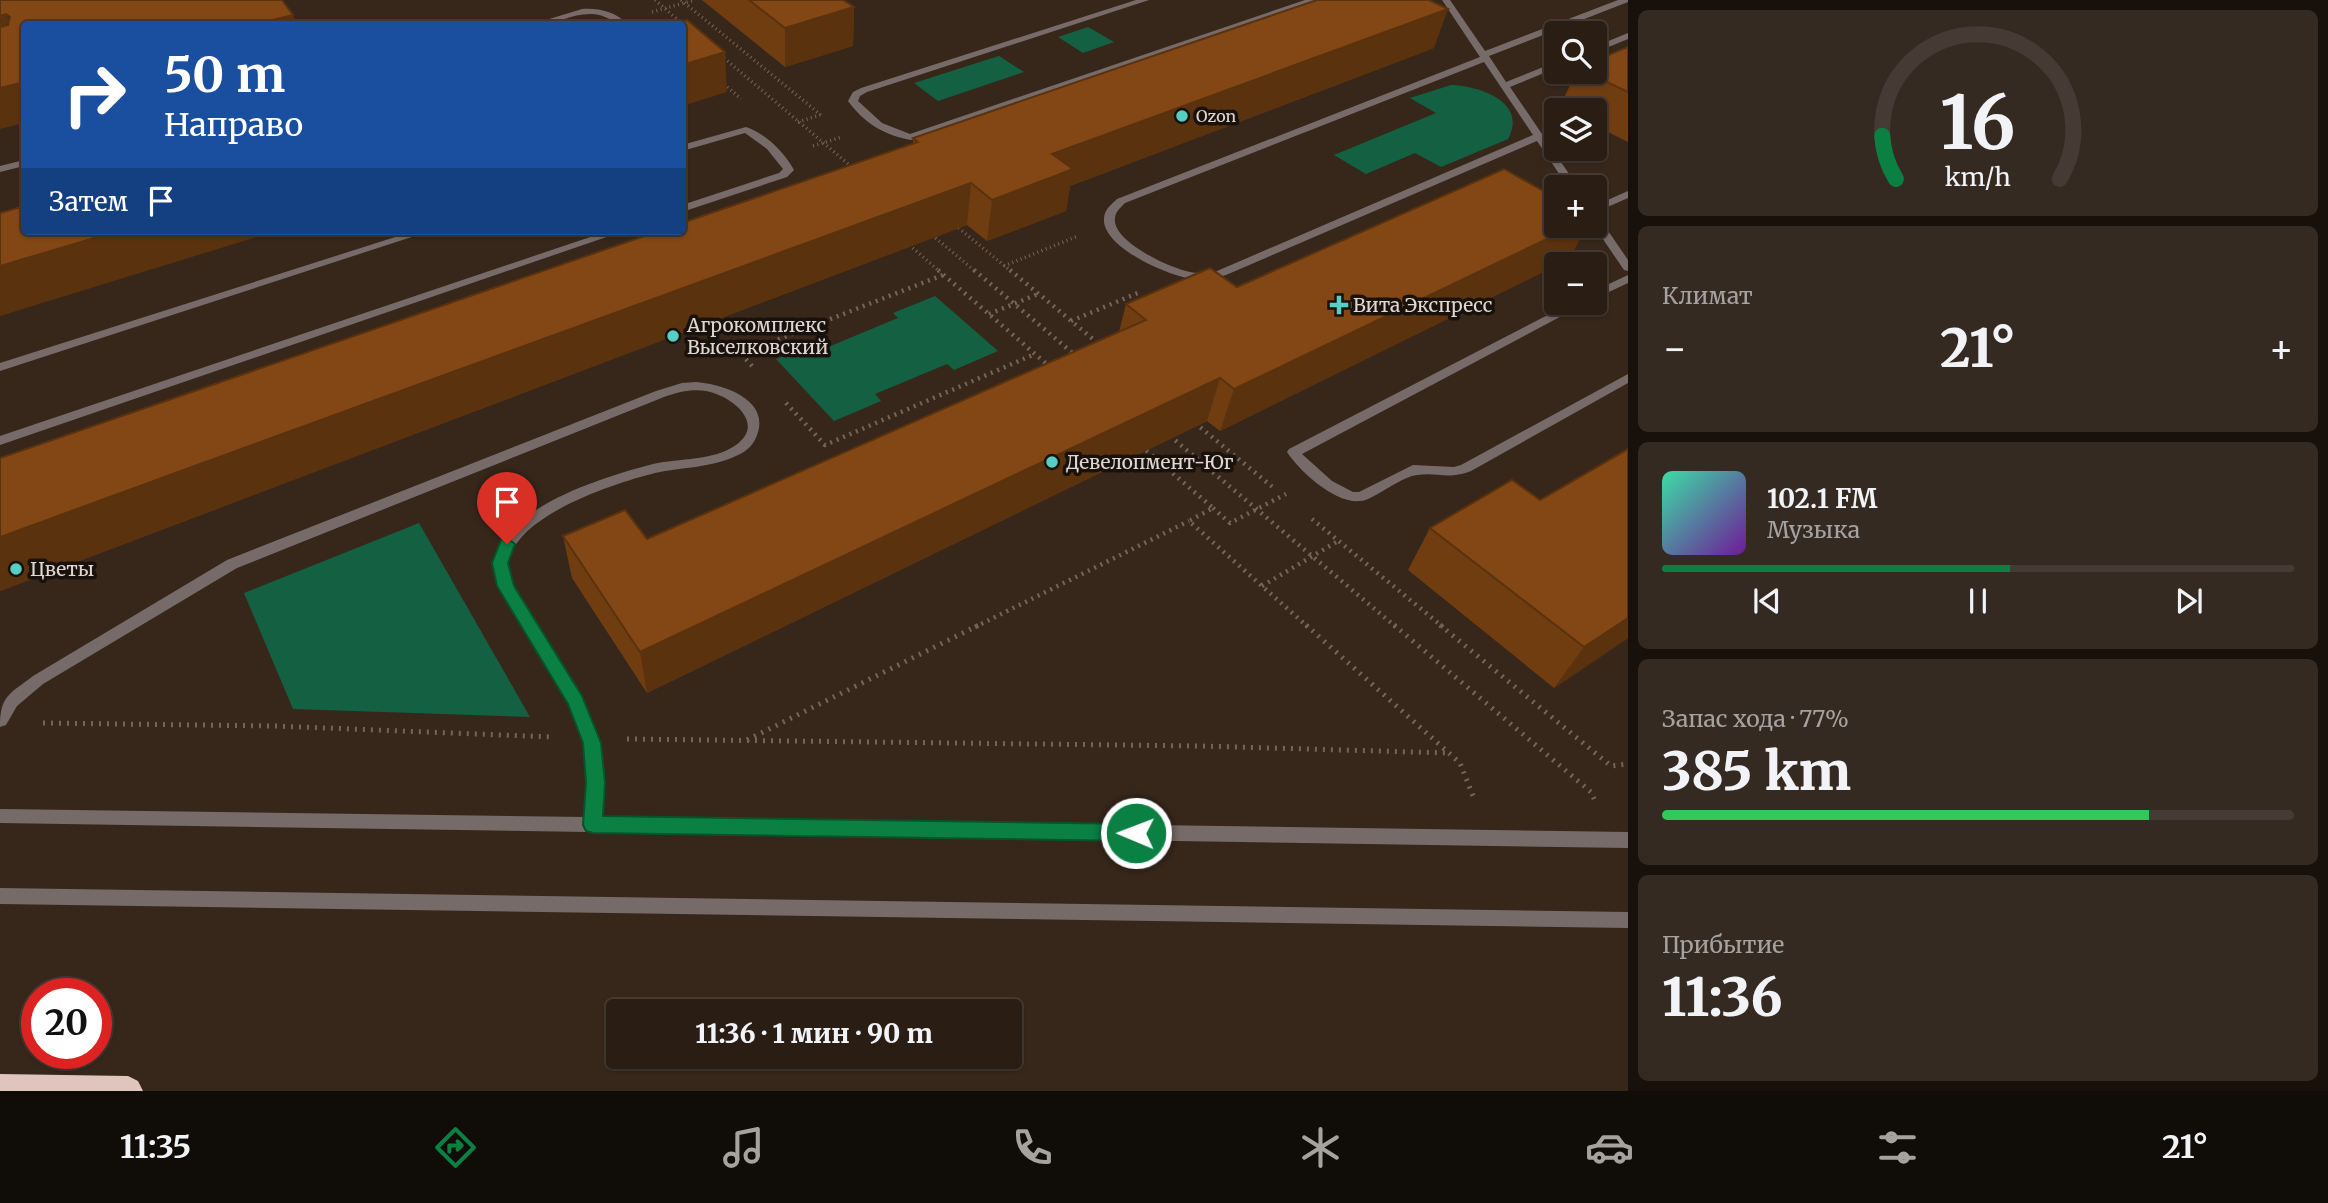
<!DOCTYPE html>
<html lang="ru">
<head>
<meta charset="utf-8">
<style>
	:root { --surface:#291d14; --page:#352a22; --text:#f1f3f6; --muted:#a5a2a0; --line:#453b34; --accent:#0b8043 }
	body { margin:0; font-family:Merriweather,serif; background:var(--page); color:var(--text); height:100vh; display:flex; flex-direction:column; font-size:26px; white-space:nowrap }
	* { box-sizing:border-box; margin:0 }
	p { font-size:23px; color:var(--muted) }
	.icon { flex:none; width:38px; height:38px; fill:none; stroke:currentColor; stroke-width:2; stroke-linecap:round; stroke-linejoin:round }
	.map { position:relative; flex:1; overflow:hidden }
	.panel { display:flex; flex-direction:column; gap:10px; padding:10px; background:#17100b; width:700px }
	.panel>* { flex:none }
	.hud { position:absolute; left:21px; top:21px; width:665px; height:214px; border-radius:7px; box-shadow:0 2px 5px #0004,0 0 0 2px var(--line); background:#1a4fa0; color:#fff; overflow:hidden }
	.controls { position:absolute; left:1544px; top:21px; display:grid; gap:14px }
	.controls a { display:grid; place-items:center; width:63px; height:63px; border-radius:7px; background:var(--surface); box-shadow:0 2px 5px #0004,0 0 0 2px var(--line); font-size:35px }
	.speed { position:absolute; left:21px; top:978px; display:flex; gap:14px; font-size:35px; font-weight:700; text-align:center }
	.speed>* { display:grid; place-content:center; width:91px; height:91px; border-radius:50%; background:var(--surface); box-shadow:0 2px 5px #0004,0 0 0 2px var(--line); line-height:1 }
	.speed .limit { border:10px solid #d22; background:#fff; color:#111 }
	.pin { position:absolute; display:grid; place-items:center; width:60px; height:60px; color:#fff; margin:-72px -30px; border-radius:50% 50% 50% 0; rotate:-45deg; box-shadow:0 0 7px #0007 }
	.pin .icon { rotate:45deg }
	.me { position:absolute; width:77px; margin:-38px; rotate:271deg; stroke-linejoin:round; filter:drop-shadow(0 0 5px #0008) }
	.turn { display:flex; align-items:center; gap:24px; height:147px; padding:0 28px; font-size:32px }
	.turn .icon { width:91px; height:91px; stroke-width:2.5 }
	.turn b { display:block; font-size:49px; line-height:60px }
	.then { display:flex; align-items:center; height:66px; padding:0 28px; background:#0003; gap:14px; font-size:26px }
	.big { font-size:52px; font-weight:800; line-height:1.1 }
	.panel .card { flex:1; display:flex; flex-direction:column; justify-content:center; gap:10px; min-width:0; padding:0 24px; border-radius:10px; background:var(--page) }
	.panel .dial { align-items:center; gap:0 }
	.dial svg { height:182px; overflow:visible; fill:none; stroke:var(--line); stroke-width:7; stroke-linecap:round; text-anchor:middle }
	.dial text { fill:var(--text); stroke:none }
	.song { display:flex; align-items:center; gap:21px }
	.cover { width:84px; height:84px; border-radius:10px; background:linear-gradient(135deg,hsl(160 70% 55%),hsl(280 70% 35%)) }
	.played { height:7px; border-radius:4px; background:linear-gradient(90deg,var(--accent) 55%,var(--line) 55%) }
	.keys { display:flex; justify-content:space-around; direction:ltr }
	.heat { display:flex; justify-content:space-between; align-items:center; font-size:38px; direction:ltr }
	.charge { height:10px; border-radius:5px; background:linear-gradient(90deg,#34c759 77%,var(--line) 0) }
	.trip { position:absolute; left:606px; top:999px; width:416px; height:70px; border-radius:7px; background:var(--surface); box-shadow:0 2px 5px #0004,0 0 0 2px var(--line); font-weight:800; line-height:70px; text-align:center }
	.menu { display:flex; height:112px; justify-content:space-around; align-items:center; background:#100c08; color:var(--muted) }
	.menu .icon { width:49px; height:49px }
	.menu .selected { color:var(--accent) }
	.menu b { font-size:32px; color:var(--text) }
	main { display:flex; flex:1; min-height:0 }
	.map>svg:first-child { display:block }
	.green { fill:#136142 }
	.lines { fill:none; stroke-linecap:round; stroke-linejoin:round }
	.path-far2 { stroke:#73655b; stroke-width:3.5; stroke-dasharray:1 3.5; stroke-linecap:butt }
	.path-far1 { stroke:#73655b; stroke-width:4.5; stroke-dasharray:2 5; stroke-linecap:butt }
	.path { stroke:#73655b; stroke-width:5; stroke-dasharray:2 6; stroke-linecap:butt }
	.lane { fill:#766b69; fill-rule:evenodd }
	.highway { fill:#e0c5bf; fill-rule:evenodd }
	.wall { fill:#703d11 }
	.shaded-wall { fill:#5b320e }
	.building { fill:#824714; stroke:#5b320e; stroke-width:2 }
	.route { fill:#0b8043; stroke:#07532c; stroke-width:2 }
	.poi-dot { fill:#56cec3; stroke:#19120c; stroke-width:2.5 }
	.labels { text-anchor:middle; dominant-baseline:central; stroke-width:7; stroke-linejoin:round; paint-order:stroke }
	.far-poi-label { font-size:16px; fill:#e2d7d0; stroke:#19120c; text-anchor:start }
	.poi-label { font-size:19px; fill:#e2d7d0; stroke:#19120c; text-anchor:start }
</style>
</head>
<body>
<main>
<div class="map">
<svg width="1628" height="1091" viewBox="0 0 1628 1091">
	<rect width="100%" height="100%" fill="#37271b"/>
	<!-- green -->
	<g class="green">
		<path d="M1088,27L1114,42L1083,53L1058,37Z"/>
		<path d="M999,56L1024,72L938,101L914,83Z"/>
		<path d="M1451,85C1480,86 1528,102 1508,139L1441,167L1415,153L1366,174L1334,155L1436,113L1410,98Z"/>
		<path d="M935,296L998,351L954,370L947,364L875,394L881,401L834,421L776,359L822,341L828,347L898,318L893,313Z"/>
		<path d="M419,523L530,717L293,709L244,593Z"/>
	</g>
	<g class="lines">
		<!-- path-far2 -->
		<g class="path-far2">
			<path d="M655,0L685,26"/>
			<path d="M681,0L821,115"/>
			<path d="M652,12L695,0"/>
			<path d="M724,58L853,168"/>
			<path d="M724,84L741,99"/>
			<path d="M798,122L820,115"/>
			<path d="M813,146L842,137"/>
			<path d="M955,225L1012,272"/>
			<path d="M932,235L976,272"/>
			<path d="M906,242L940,272"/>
			<path d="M1004,266L1078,236"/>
		</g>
		<!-- path-far1 -->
		<g class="path-far1">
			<path d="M938,270L1050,367"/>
			<path d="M974,270L1075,355"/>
			<path d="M1010,270L1099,344"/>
			<path d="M989,314L1038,294"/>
			<path d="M1071,321L1140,292"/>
			<path d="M752,366L741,354L943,275"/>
			<path d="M786,403L825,445L1035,354"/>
			<path d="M1195,423L1275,489"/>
			<path d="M1170,436L1396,627"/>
			<path d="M1141,446L1213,508L1189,521L1308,627"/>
			<path d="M1213,508L1230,523L1286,494"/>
			<path d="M1312,519L1443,627"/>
			<path d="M1262,586L1338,541"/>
			<path d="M975,627L1189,521"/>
		</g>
		<!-- path -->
		<g class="path">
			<path d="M1306,625L1460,763L1475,801"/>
			<path d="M1394,625L1591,792L1595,801"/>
			<path d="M1440,625L1611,766L1628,764"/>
			<path d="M43,723L275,726L552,737"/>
			<path d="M627,739L1199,746L1450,753"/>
			<path d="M747,740L979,625"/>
		</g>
		<!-- lane -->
		<g class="lane">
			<path d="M1136,0H1149L867,92L860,96L858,101L882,123L910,134L1305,0H1317L911,140C884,135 864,123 848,101L853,92L861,88Z"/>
			<path d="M1442,0H1450L1485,51L1618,0H1628V2L1489,56L1506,82L1556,62V68L1510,87L1578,187H1568L1537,141L1226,275C1215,278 1204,281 1193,279C1170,277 1090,243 1106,211C1108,207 1114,202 1117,199L1480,57ZM1484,62L1533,135L1217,271C1208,272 1199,274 1190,272C1170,268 1118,244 1115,222C1114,213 1119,209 1125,203Z"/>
			<path d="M582,9C600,8 615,12 628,24C615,25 606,14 592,14C572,13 553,26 533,24Z"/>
			<path d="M1628,33V39L1594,53V47Z"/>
			<path d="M746,127C766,134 784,152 794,170L787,177L682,212V205L779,173L783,169L767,149L745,133L682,151V145Z"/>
			<path d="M24,160V166L0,172V166Z"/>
			<path d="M1628,191V198L1594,213V206Z"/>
			<path d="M1594,215L1598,216L1628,260V271L1624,270L1594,226Z"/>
			<path d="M414,231H430L0,371V363Z"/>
			<path d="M608,231H624L0,445V436Z"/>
			<path d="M1628,275V283L1594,299V291Z"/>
			<path d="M1571,303H1586L1302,454L1332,481L1353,492H1359L1413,465L1454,467L1461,465L1628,374V383L1471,471C1447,480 1438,472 1417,475C1402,477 1382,493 1368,499C1342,511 1300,472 1287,452L1289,449Z"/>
			<path d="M696,382C721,384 768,398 758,432C755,443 748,451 738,455C712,468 682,467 655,473C615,483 517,515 509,561C507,571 512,582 516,591C543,644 591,693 602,753C606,774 604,796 602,817L1628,832V848L0,823V809L585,817C587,794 590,770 585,747C574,696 526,640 502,591C498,582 492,571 494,561C505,506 607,476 653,464C680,458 713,461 736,445C767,423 730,395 706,391C691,389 679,392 664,397L237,568L43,684L17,706L6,725L0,727C0,695 10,694 33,676L227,560L656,391L682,383Z"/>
			<path d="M0,888L1628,912V928L0,904Z"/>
		</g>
		<!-- highway -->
		<path class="highway" d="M0,1074L128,1076L138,1081L143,1091H0Z"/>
	</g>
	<!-- wall -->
	<g class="wall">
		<path d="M702,0H843L854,7L853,46L785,67Z"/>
		<path d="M1628,47V142L1594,125V110H1566L1560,107L1576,72H1594Z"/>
		<path d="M1434,48L1070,186L1066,211L987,241L967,225L0,591V458L913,144V138Z"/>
		<path d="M1569,260L1559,264H1556L1220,431L1207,421L647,693L572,578L563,536L647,539L1119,332L1126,304L1237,287Z"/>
		<path d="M1628,449V638L1554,688L1408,570L1430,528L1540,500Z"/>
	</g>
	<!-- shaded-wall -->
	<g class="shaded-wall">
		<path d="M0,0L10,17L6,14L23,49L0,56Z"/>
		<path d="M854,7L853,46L785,67V28Z"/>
		<path d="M1448,9L1434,48L1070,186L1066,211L987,241L992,200L1052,154Z"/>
		<path d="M293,15L296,24H256Z"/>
		<path d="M725,52L727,92L682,106V65Z"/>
		<path d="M24,82V123L0,129V88Z"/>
		<path d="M971,183L967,225L0,591V537Z"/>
		<path d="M1574,226H1587L1569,260L1559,264H1556V266L1220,431L1234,389Z"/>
		<path d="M118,231H276L0,316V266Z"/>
		<path d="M1220,378L1207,421L647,693L640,652Z"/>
		<path d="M1628,618V638L1554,688L1584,647Z"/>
	</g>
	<!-- building -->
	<g class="building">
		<path d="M0,0H282L293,15L256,24H24V82L0,88V27L8,25L10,17L6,14L0,16Z"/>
		<path d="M749,0H843L854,7L785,28Z"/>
		<path d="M1317,0H1429L1448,9L1052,154L1073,169L992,200L971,183L0,537V458L659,231H682V223L918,142L913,138Z"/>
		<path d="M687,20L725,52L682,65V24H672Z"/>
		<path d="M1628,47V92L1586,72H1594V61Z"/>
		<path d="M1504,169L1556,198V226H1574L1234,389L1220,378L640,652L563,536L625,510L647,539L1146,320L1126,304L1210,268L1237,287Z"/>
		<path d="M24,206V231H118L0,266V213Z"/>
		<path d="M1628,449V618L1584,647L1430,528L1512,480L1540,500Z"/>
	</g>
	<!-- route -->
	<path class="route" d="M507,538L515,544L508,563L514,586L582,696L601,743L605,783L603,816L1136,824L1143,827L1145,833L1143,839L1136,841L593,833L586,831L583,825L586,783L583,743L568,704L497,586L492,563L501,540Z"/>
	<!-- markers -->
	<g class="poi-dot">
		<circle cx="1182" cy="116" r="7"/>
		<path d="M1335.5 294.5h7v7h7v7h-7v7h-7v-7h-7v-7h7z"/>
		<circle cx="673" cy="336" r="7"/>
		<circle cx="1052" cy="462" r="7"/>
		<circle cx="16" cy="569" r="7"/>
	</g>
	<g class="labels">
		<!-- far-poi labels -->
		<g class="far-poi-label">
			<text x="1196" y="116">Ozon</text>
		</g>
		<!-- poi labels -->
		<g class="poi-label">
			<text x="1353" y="305">Вита Экспресс</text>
			<text x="687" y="325">Агрокомплекс<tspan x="687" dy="22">Выселковский</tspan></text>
			<text x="1066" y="462">Девелопмент-Юг</text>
			<text x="30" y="569">Цветы</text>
		</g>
	</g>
</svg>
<div class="controls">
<a><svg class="icon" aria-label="search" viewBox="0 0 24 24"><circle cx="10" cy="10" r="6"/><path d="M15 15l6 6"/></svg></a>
<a><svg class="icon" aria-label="layers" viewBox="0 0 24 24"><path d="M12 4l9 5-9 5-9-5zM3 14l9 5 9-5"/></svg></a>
<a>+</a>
<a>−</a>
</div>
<div class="speed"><div class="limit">20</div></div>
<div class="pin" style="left:507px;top:544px;background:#d93025"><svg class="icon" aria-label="arrive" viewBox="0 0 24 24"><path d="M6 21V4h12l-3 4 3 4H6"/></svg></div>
<svg class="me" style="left:1136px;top:833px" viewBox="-20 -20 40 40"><circle r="17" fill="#0b8043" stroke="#fff" stroke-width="3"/><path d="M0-11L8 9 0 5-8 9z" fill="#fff"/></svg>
<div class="trip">11:36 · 1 мин · 90 m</div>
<div class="hud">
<div class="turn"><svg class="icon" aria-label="right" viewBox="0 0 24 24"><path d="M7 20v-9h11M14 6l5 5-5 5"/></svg><div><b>50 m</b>Направо</div></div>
<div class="then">Затем<svg class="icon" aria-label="arrive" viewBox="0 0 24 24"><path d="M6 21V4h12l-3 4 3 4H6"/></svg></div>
</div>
</div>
<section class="panel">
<div class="card dial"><svg viewBox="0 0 100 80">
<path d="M14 69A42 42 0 1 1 86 69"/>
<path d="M14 69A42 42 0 0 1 8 50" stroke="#0b8043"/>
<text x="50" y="56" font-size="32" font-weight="700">16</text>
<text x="50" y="72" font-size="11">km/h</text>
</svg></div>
<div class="card"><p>Климат</p>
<div class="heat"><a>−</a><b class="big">21°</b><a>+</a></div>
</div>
<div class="card">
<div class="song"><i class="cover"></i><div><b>102.1 FM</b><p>Музыка</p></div></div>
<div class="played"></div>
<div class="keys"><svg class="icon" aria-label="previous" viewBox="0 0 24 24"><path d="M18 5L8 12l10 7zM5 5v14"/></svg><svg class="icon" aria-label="pause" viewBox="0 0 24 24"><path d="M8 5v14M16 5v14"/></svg><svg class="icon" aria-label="next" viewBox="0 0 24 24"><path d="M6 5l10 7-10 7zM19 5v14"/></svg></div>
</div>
<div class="card"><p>Запас хода · 77%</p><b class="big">385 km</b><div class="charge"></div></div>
<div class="card"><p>Прибытие</p><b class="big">11:36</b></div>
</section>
</main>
<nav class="menu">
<b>11:35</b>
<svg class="icon selected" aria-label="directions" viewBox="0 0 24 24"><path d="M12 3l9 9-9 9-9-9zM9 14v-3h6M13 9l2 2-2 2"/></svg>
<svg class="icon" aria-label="music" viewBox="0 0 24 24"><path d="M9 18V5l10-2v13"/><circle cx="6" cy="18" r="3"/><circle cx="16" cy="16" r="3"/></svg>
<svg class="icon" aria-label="phone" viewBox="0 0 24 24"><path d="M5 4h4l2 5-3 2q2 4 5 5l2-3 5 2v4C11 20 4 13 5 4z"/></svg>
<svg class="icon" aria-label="climate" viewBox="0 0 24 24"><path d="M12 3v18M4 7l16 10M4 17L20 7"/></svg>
<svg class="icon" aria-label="car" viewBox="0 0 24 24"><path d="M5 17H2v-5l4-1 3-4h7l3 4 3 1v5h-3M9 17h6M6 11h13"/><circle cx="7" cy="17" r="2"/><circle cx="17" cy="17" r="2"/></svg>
<svg class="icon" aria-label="filters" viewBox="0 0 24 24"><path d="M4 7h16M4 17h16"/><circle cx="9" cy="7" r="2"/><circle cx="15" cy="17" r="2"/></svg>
<b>21°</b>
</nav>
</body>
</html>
